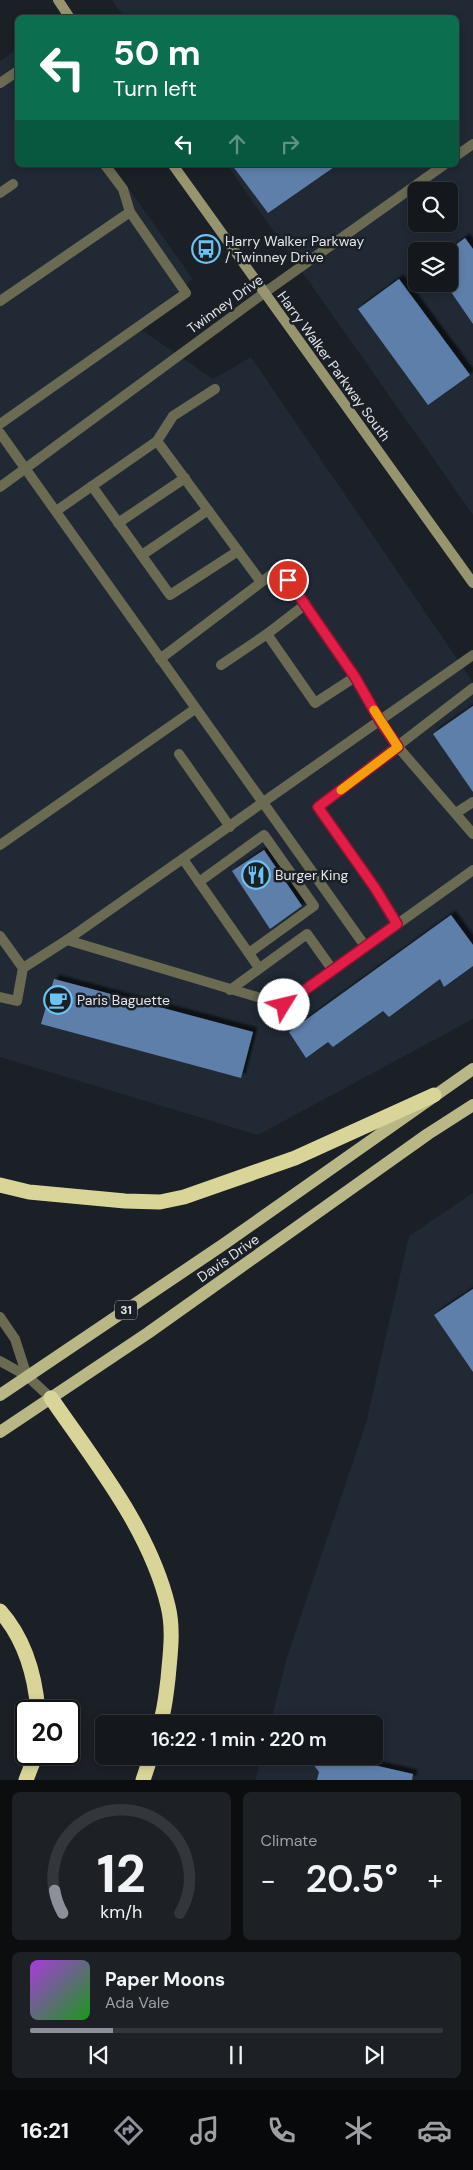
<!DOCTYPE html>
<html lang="en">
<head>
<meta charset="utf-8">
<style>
	:root { --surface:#14171c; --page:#1d2025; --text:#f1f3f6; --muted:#9d9fa3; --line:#33363b; --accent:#8c9099 }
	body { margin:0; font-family:"DM Sans",sans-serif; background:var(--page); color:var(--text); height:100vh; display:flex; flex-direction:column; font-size:19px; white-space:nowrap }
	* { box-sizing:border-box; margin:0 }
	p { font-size:16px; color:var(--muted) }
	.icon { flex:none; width:28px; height:28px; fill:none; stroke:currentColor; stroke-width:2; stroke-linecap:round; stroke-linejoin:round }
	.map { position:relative; height:1780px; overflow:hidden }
	.side { display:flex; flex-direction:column; gap:12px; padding:12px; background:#0b0d0f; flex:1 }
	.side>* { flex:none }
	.top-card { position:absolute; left:15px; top:15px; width:444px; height:152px; border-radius:8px; box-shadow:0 2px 8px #0003,0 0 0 1px var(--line); background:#0b6e4f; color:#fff; overflow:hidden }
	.tools { position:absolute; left:408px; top:182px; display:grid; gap:10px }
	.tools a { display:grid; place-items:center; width:50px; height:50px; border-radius:8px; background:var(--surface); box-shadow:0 2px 8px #0003,0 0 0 1px var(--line); font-size:25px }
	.speed { position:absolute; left:15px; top:1700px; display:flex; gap:10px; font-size:25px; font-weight:700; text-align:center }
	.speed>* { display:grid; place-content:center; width:65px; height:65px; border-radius:50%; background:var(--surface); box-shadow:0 2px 8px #0003,0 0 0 1px var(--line); line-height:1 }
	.speed .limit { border:2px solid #111; border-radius:8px; background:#fff; color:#111 }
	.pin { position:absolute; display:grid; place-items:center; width:42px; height:42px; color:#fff; margin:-21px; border:2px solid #fff; border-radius:50%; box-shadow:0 1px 5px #0007 }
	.me { position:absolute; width:55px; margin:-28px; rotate:54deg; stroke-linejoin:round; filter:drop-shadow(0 0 4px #0008) }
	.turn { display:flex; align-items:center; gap:18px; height:105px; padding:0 15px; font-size:22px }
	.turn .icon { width:65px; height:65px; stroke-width:2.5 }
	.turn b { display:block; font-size:35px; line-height:42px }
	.lanes { display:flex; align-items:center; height:48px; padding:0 15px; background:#0003; justify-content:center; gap:25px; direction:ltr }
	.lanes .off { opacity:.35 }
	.big { font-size:38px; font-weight:600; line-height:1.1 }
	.side .tile { flex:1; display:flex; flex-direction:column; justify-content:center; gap:8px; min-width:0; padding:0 18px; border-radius:8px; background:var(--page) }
	.side .dial { align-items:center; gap:0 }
	.dial svg { height:130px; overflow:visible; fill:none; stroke:var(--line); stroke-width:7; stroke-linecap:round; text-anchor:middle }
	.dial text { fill:var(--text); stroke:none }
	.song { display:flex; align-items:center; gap:15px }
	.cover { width:60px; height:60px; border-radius:8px; background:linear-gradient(135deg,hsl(280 70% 55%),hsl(120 70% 35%)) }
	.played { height:5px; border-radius:2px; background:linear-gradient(90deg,var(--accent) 20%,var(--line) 20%) }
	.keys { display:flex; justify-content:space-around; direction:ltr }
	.heat { display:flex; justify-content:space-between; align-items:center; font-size:28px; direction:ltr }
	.side .tiles { flex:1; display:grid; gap:12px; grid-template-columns:1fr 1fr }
	.tile:last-child { grid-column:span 2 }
	.trip { position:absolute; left:95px; top:1715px; width:288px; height:50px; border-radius:8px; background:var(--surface); box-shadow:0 2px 8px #0003,0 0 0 1px var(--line); font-weight:600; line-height:50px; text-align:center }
	.dock { display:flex; height:80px; justify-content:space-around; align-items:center; background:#08090b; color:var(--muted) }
	.dock .icon { width:35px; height:35px }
	.dock .current { color:var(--accent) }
	.dock b { font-size:22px; color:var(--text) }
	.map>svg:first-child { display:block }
	.built { fill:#202934; fill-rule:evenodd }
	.building { fill:#5f7fab; filter:url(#shadow) }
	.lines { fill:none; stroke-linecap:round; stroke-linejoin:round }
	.lane { stroke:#6b6a53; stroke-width:10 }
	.street { stroke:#6b6a53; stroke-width:10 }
	.secondary { stroke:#979570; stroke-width:10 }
	.primary { stroke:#b9b785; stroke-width:12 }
	.highway { stroke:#d9d599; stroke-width:15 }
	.route-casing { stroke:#92132f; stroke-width:12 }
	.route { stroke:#e11d48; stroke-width:9 }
	.slow { stroke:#f59e0b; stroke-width:9 }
	.labels { text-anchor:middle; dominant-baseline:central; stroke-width:5; stroke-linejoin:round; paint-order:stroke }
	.shield { fill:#1b1f26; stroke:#a6aaaf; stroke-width:1 }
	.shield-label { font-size:12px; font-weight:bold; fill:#e2e5ea }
	.poi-label { font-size:14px; fill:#e2e5ea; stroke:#1b1f26; text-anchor:start }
	.street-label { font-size:14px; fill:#e2e5ea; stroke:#1b1f26 }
</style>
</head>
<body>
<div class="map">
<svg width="473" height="1780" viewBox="0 0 473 1780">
	<defs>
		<filter id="shadow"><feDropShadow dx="4.5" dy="-4.5" stdDeviation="1" flood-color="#0009"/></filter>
	</defs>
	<rect width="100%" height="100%" fill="#1b1f26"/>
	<!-- built -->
	<g class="built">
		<path d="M112,0H473V515L227,165H456V18L124,17ZM416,191H449V224H416ZM416,251H449V284H416Z"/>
		<path d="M17,49L18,165H112L193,279L136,326L213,379L251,357L473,682V1019L258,1135L0,1057V61Z"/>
		<path d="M473,1193V1780H255L262,1756H374V1724H270L288,1654L366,1423L409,1236Z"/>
	</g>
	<!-- building -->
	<g class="building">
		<path d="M232,165H337L268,213Z"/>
		<path d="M465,238L473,249V324L449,289V250Z"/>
		<path d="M399,279L470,375L428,405L358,309Z"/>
		<path d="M473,706V792L433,734Z"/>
		<path d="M264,850L302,906L270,929L232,871Z"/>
		<path d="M451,915L473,945V966L444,987L440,979L389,1017L383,1011L333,1047L328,1042L306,1058L289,1032Z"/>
		<path d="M54,979L253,1032L241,1078L41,1024Z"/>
		<path d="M473,1289V1372L434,1315Z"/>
		<path d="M307,1756H345L347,1759L413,1774L412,1780H317L319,1772Z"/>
	</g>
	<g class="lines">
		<!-- lane -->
		<g class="lane">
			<path d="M0,83L18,71"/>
			<path d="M105,165L123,189L130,212"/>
			<path d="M0,193L13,184"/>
			<path d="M0,301L130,212L186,293L0,424"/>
			<path d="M0,433L365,946"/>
			<path d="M157,441L173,416L215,389"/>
			<path d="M92,486L170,595L238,551"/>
			<path d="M0,487L26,468"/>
			<path d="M56,511L157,441L261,582"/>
			<path d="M118,523L185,478"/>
			<path d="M142,555L208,510"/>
			<path d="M306,604L267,634L315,703L355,677"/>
			<path d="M160,659L280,568L355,677L380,721L398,747L473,834"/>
			<path d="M221,665L267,634"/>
			<path d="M179,754L230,827"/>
			<path d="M456,813L473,802"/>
			<path d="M0,845L195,709"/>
			<path d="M183,859L259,968"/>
			<path d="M199,882L264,835L314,906L249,953"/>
			<path d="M397,924L375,888L318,807L473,688"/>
			<path d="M0,936L23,968"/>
			<path d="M67,940L284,1005L473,870"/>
			<path d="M230,990L307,934L332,969"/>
			<path d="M0,997L17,1001L23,968L67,940L473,655"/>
			<path d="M0,1317L15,1339L27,1376"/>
			<path d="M0,1361L27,1376L51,1398"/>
		</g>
		<!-- street -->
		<g class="street">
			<path d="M456,156L473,144"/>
			<path d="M26,468L264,293L444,165"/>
		</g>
		<!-- secondary -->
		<g class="secondary">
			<path d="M58,0L70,18"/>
			<path d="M173,165L473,583"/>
		</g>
		<!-- primary -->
		<g class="primary">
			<path d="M0,1395L224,1244L473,1069"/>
			<path d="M0,1432L148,1333L428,1134L473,1105"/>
		</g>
		<!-- highway -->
		<g class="highway">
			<path d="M0,1185L29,1192L125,1201L160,1202L184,1197L295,1158L434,1095"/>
			<path d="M51,1398C95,1462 150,1530 168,1606C174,1630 170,1655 168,1679C166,1694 165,1709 160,1724"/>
			<path d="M0,1611C24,1638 35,1675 38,1711"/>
			<path d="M26,1780L36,1754"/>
			<path d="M143,1780L151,1756"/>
		</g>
	</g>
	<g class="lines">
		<defs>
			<path id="route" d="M284,1005L397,924L375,888L318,807L398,747L380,721L355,677L288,580"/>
		</defs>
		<!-- route casing -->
		<use href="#route" class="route-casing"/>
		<!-- route -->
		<use href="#route" class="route"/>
		<!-- slow -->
		<path class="slow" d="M341,790L398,747L374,710"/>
	</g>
	<!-- icons -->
	<defs>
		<symbol id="bus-ring" viewBox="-11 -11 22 22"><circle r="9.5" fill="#1b1f26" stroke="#6bc3f2" stroke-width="1.5"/><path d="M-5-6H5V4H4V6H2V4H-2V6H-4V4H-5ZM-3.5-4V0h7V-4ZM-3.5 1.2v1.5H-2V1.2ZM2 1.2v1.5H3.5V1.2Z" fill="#6bc3f2"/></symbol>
		<symbol id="restaurant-ring" viewBox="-11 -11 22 22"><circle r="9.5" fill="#1b1f26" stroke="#6bc3f2" stroke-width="1.5"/><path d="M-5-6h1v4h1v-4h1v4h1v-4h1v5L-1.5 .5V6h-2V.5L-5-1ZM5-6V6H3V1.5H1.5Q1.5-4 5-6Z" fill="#6bc3f2"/></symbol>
		<symbol id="cafe-ring" viewBox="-11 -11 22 22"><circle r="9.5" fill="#1b1f26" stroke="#6bc3f2" stroke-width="1.5"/><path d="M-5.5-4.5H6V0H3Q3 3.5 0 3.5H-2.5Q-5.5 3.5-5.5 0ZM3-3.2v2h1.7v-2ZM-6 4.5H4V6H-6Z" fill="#6bc3f2"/></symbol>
	</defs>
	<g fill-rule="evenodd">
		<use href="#bus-ring" x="190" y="233" width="32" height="32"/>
		<use href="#restaurant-ring" x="240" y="859" width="32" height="32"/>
		<use href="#cafe-ring" x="42" y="984" width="32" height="32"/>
	</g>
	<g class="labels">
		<!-- shield labels -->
		<rect class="shield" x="115" y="1300.5" width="22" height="19" rx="4"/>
		<g class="shield-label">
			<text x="126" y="1310">31</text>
		</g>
		<!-- poi labels -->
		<g class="poi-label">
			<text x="225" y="241">Harry Walker Parkway<tspan x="225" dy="16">/ Twinney Drive</tspan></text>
			<text x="275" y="875">Burger King</text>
			<text x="77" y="1000">Paris Baguette</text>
		</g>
		<!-- street labels -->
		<g class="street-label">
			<text transform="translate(225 304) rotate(-36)">Twinney Drive</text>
			<text transform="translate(334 366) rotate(54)">Harry Walker Parkway South</text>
			<text transform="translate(228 1258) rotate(-35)">Davis Drive</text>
		</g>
	</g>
</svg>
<div class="tools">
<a><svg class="icon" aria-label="search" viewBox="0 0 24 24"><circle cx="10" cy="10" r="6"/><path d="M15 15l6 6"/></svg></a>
<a><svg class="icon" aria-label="layers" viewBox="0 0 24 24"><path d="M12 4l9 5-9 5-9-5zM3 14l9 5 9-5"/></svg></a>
</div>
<div class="speed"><div class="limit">20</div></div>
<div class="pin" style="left:288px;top:580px;background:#d93025"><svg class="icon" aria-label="arrive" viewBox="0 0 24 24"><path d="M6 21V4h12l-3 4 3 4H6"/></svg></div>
<svg class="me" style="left:284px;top:1005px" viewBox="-20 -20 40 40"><circle r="19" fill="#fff"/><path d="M0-13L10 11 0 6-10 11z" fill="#e11d48"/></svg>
<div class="trip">16:22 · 1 min · 220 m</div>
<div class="top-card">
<div class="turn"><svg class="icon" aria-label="left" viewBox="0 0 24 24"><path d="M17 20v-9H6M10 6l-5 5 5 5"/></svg><div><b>50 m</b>Turn left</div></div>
<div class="lanes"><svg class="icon" aria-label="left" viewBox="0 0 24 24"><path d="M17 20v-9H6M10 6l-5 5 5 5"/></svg><svg class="icon off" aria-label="ahead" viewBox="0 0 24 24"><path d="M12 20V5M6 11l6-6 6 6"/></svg><svg class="icon off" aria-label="right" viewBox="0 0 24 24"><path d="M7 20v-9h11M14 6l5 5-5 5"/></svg></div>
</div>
</div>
<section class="side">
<div class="tiles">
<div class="tile dial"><svg viewBox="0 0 100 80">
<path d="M14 69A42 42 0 1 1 86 69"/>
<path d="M14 69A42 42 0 0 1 9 55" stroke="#8c9099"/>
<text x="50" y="56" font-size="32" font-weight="700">12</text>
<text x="50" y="72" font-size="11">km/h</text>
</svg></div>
<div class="tile"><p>Climate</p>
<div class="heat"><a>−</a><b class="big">20.5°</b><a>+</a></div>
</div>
<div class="tile">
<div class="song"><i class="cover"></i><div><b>Paper Moons</b><p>Ada Vale</p></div></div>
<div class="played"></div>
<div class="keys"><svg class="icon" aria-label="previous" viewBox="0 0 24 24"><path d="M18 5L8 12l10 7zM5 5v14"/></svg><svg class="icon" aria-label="pause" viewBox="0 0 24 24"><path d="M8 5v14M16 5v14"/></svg><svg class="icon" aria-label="next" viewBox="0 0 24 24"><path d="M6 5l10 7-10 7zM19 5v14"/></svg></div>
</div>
</div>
</section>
<nav class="dock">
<b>16:21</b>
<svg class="icon current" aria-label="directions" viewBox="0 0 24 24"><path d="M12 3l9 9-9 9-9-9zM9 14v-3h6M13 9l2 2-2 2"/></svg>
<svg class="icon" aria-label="music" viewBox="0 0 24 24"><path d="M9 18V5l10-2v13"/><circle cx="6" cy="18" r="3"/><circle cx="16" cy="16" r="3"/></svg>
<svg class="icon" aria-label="phone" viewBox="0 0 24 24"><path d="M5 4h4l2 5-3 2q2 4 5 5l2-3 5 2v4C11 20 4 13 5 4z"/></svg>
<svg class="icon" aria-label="climate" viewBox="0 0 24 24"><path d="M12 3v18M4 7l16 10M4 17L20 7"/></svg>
<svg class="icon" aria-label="car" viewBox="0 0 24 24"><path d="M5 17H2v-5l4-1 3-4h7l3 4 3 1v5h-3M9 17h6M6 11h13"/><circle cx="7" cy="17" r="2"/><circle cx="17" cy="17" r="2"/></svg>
</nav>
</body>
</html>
